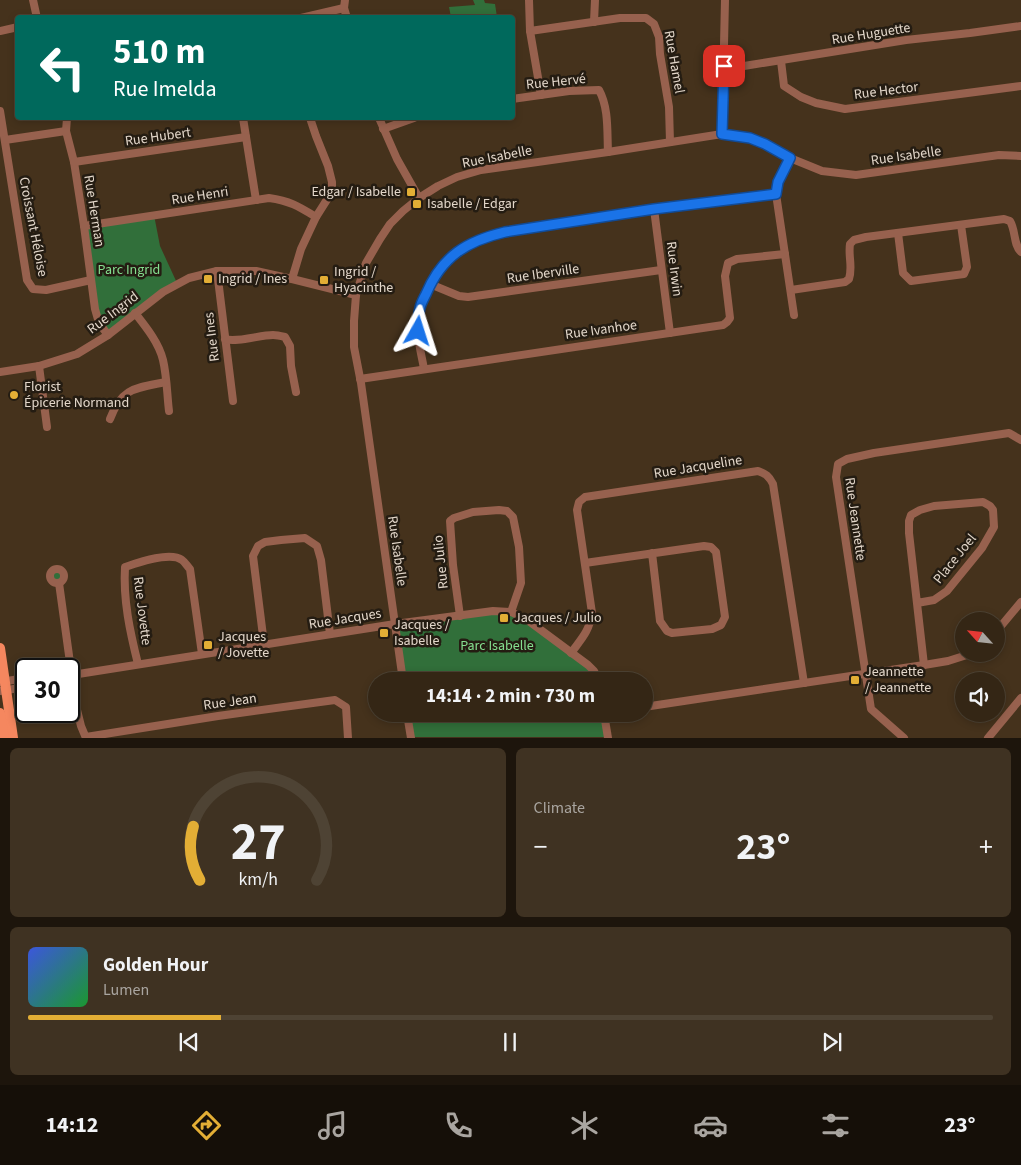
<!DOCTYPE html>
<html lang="en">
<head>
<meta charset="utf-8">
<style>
	:root { --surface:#342615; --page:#3f3222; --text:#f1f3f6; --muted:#a9a5a0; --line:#4e4334; --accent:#e3ae35 }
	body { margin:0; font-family:"Source Sans 3",sans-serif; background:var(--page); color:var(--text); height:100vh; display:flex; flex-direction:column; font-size:19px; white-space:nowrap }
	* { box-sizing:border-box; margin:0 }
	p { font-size:16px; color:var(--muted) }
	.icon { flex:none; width:28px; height:28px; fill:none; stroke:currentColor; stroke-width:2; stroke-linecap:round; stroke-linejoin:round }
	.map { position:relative; height:738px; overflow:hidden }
	.sheet { display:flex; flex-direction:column; gap:10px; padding:10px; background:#1d150c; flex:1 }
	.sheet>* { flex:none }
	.guide { position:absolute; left:15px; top:15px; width:500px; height:105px; border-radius:5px; box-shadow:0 2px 8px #0003,0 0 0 1px var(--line); background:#00695c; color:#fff; overflow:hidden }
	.needle { width:32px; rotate:297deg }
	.buttons { position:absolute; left:955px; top:612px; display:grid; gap:10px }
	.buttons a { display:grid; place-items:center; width:50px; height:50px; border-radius:50%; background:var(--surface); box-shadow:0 2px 8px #0003,0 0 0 1px var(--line); font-size:25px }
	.speed { position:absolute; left:15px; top:658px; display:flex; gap:10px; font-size:25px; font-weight:700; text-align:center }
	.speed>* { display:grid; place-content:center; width:65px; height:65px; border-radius:50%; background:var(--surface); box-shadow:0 2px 8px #0003,0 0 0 1px var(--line); line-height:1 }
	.speed .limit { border:2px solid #111; border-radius:8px; background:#fff; color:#111 }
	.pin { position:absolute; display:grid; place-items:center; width:42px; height:42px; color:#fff; margin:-21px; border-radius:10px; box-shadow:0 2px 8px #0006 }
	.me { position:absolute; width:55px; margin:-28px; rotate:6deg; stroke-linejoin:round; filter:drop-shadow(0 0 4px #0008) }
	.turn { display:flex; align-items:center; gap:18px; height:105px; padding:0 15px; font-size:22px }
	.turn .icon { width:65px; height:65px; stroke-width:2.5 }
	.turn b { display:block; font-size:35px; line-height:42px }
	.big { font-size:38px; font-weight:700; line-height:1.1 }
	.sheet .tile { flex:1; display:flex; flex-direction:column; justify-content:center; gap:8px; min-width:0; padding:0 18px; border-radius:8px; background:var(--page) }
	.sheet .dial { align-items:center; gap:0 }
	.dial svg { height:130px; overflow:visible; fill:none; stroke:var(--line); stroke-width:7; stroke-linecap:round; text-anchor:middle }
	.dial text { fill:var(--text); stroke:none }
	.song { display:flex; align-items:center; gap:15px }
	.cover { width:60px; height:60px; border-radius:8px; background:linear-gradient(135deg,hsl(230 70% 55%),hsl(130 70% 35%)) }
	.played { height:5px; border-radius:2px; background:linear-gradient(90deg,var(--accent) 20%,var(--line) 20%) }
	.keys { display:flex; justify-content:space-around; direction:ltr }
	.heat { display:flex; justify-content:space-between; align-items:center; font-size:28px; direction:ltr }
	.sheet .tiles { flex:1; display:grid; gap:10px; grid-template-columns:1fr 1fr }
	.tile:last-child { grid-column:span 2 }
	.trip { position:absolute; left:368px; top:672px; width:285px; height:50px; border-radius:25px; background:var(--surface); box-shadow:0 2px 8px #0003,0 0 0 1px var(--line); font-weight:700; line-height:50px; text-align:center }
	.tab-bar { display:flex; height:80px; justify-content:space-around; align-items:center; background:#150f08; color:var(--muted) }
	.tab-bar .icon { width:35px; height:35px }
	.tab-bar .on { color:var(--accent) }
	.tab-bar b { font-size:22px; color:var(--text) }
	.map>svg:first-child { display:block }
	.green { fill:#316f3a }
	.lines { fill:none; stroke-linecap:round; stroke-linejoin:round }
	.minor { stroke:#97614e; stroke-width:8 }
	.major { stroke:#f5875f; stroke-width:10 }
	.route-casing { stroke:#114b97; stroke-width:12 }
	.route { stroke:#1a73e8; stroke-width:9 }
	.poi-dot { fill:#e3ae35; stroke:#241c12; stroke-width:2 }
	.labels { text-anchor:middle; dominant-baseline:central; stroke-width:5; stroke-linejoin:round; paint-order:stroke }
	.street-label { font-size:14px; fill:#e3d7ca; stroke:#241c12 }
	.poi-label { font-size:14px; fill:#e3d7ca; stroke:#241c12; text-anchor:start }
	.park-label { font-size:14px; fill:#85df8f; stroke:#241c12 }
</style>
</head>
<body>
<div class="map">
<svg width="1021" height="738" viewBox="0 0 1021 738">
	<rect width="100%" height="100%" fill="#45321c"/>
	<!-- green -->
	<g class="green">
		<path d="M473,0H484L485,3L495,4L497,17H451L449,7L475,5Z"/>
		<path d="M154,215L160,246L177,283L108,335L99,323L85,230L94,223Z"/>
		<circle cx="57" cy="576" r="7"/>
		<path d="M511,612L571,653L599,681H403L395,624Z"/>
		<path d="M407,714H604L609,737H411Z"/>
	</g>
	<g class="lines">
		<!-- minor -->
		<g class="minor">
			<path d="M33,0L37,18"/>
			<path d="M345,0L344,8L347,18"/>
			<path d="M529,0L530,31L541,95"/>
			<path d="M301,18L344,8"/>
			<path d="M594,22L595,0"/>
			<path d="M0,31L18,27"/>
			<path d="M530,31L620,18H646L654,24L659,37L660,54L669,107L670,142"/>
			<path d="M781,61L784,86L801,97L816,103L845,109L1021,86"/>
			<path d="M724,66H744L906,40L970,33L1021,26"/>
			<path d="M512,99L569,91L599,90C609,108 607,132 608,152"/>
			<path d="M0,111L27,280L33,289L46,290L91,280"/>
			<path d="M67,118L66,131L74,162L84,226L95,309L99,323L108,335"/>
			<path d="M243,118L256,200"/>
			<path d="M379,118L397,159L419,198"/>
			<path d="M383,129L414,118"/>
			<path d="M722,134L725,0"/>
			<path d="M5,140L66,131"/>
			<path d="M790,158L778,182L776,194L794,315"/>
			<path d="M74,162L246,137"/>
			<path d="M654,209L670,333"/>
			<path d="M84,226L269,198C290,201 298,206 316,217"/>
			<path d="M898,233L903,273L911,281L964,274L967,267L961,225"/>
			<path d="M217,271L233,401"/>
			<path d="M292,279L301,249L316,217L328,198L332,190V182L328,166L316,136L310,118"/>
			<path d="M430,284L459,296L468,297L661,270"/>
			<path d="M791,290L845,282L849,279C853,267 848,256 850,244L854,240L866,237L1004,219L1010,221C1016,231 1013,244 1021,252"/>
			<path d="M135,313C146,327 159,343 163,360C167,377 167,395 169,411"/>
			<path d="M225,339C236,343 260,335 273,335C277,335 281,336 285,337L290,346L291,366L296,392"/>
			<path d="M39,366L47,427"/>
			<path d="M424,369C422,357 418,343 418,331C418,317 421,306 426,293C442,256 468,241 505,232L654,209L776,194"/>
			<path d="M0,372L39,366L77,354L108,335L163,292L189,278L217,271H256L292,279L356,295"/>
			<path d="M360,379L723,325L727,322L730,318L725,276L728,263L737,259L785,254"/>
			<path d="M110,419C122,387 136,388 166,382"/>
			<path d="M585,563L704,546L711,547L716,552L725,617L721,625L712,629L672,633L667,631L660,621L652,553"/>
			<circle cx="57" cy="576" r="7"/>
			<path d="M59,583L76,706L81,726L86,738"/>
			<path d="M917,603L934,600L947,591L982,548L994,527L993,510L990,506L983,502L934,506L920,510L911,515L909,521V533L924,665"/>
			<path d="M460,616L453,565L450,521L454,518L473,512L499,510L507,511L513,517L519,547L521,583L511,612"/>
			<path d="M996,632L1021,602"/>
			<path d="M264,644L253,556L258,546L265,542L281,540L305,538L317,546L321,560L330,634"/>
			<path d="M571,653C582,638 589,632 592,613L577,510L579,502L585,497L758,471C766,474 769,476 773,484L804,683"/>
			<path d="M138,664C130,632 123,600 125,567C137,563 170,551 182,560C185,562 187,566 190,569L202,654"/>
			<path d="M69,674L72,675L395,624L493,611L511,612L526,619L588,665L594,671L599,681"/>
			<path d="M403,681L361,383L354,347V321L356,295L366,263L380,239L390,224L403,211L419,198L438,186L457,177L481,170L608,152L722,134L750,138L765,144L790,158L822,171L856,175L999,155L1021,156"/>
			<path d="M0,682L26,678"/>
			<path d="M0,691L26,687"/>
			<path d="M644,707L924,665L948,661L970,654"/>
			<path d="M407,714L411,738"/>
			<path d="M604,714L608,738"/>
			<path d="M86,737L218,716L335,700L346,707L348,738"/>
			<path d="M904,738L871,709L836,477L838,464L847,459L874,453L1009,433L1021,440"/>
			<path d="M988,738L1021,698"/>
		</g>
		<!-- major -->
		<g class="major">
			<path d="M0,648L13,738"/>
			<path d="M0,713L4,738"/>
		</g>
	</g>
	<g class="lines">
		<defs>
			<path id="route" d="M418,331C418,324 418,315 420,308C421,303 424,298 426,294C442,256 467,241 505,232L654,209L776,194L778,182L790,158L765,144L750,138L722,134L724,66"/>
		</defs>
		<!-- route casing -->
		<use href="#route" class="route-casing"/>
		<!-- route -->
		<use href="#route" class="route"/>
	</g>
	<!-- markers -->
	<g class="poi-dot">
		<rect x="406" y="187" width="10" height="10" rx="2.5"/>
		<rect x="412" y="199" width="10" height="10" rx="2.5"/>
		<rect x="203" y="274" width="10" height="10" rx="2.5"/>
		<rect x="319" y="275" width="10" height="10" rx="2.5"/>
		<circle cx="14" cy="395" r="5"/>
		<rect x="499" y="613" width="10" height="10" rx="2.5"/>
		<rect x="379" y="628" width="10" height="10" rx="2.5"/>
		<rect x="203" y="640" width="10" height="10" rx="2.5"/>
		<rect x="850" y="675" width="10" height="10" rx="2.5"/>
	</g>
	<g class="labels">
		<!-- street labels -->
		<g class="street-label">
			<text transform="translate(871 34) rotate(-9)">Rue Huguette</text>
			<text transform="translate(674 62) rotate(80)">Rue Hamel</text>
			<text transform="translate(556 82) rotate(-6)">Rue Hervé</text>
			<text transform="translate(886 91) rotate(-7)">Rue Hector</text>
			<text transform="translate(158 137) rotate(-8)">Rue Hubert</text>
			<text transform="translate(906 156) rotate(-8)">Rue Isabelle</text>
			<text transform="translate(497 157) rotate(-11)">Rue Isabelle</text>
			<text transform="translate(200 196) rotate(-9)">Rue Henri</text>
			<text transform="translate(94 211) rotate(81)">Rue Herman</text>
			<text transform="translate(33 227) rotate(79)">Croissant Héloise</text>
			<text transform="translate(674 269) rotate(83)">Rue Irwin</text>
			<text transform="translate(543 274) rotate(-8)">Rue Iberville</text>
			<text transform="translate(113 313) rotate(-37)">Rue Ingrid</text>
			<text transform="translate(601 330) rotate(-8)">Rue Ivanhoe</text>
			<text transform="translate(212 337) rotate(-97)">Rue Ines</text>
			<text transform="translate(698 467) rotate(-9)">Rue Jacqueline</text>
			<text transform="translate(855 519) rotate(82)">Rue Jeannette</text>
			<text transform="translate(397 551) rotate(82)">Rue Isabelle</text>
			<text transform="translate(955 559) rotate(-51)">Place Joel</text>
			<text transform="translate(441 562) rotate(-96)">Rue Julio</text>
			<text transform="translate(142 611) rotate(83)">Rue Jovette</text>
			<text transform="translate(345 619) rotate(-9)">Rue Jacques</text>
			<text transform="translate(230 702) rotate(-8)">Rue Jean</text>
		</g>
		<!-- poi labels -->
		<g class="poi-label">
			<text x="401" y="192" text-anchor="end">Edgar / Isabelle</text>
			<text x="427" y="204">Isabelle / Edgar</text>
			<text x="334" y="272">Ingrid /<tspan x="334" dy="16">Hyacinthe</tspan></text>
			<text x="218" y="279">Ingrid / Ines</text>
			<text x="24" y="387">Florist<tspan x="24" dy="16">Épicerie Normand</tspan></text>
			<text x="514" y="618">Jacques / Julio</text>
			<text x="394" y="625">Jacques /<tspan x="394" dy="16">Isabelle</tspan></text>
			<text x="218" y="637">Jacques<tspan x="218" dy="16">/ Jovette</tspan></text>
			<text x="865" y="672">Jeannette<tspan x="865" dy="16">/ Jeannette</tspan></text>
		</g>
		<!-- park labels -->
		<g class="park-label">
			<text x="129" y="270">Parc Ingrid</text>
			<text x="497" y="646">Parc Isabelle</text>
		</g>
	</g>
</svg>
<div class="buttons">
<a><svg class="needle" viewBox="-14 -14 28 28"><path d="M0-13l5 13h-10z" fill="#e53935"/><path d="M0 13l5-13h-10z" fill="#a9a5a0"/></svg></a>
<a><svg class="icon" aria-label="sound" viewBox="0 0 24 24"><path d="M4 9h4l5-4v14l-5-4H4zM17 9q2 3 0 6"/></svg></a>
</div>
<div class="speed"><div class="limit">30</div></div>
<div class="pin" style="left:724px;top:66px;background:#d93025"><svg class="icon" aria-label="arrive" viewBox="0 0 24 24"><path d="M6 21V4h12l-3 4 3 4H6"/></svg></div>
<svg class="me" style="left:418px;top:331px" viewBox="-20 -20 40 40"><path d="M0-17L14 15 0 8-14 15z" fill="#1a73e8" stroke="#fff" stroke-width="4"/></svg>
<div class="trip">14:14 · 2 min · 730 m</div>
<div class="guide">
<div class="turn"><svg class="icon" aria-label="left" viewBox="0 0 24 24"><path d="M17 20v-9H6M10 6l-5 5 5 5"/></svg><div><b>510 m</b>Rue Imelda</div></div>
</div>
</div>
<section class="sheet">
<div class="tiles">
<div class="tile dial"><svg viewBox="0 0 100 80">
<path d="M14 69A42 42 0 1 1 86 69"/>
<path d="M14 69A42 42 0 0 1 10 36" stroke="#e3ae35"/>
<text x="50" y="56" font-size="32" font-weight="700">27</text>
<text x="50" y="72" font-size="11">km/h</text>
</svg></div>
<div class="tile"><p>Climate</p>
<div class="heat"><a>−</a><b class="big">23°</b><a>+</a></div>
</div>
<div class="tile">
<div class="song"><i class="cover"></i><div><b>Golden Hour</b><p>Lumen</p></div></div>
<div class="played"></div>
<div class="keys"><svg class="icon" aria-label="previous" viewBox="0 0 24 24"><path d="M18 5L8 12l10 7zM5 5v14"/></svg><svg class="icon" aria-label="pause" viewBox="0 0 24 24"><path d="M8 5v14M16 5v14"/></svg><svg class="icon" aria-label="next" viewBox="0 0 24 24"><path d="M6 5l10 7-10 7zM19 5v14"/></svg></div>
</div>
</div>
</section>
<nav class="tab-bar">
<b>14:12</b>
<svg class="icon on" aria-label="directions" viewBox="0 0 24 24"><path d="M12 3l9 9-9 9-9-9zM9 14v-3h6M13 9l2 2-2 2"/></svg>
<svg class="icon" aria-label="music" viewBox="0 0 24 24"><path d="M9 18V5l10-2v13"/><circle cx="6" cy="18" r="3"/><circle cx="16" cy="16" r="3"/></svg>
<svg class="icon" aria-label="phone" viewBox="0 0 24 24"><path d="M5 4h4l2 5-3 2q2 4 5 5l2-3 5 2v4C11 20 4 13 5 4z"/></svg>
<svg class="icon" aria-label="climate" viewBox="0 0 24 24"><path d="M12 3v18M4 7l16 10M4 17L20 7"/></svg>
<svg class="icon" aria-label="car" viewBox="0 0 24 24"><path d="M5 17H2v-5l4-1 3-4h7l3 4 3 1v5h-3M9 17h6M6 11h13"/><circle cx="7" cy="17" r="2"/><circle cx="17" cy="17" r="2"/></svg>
<svg class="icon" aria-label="filters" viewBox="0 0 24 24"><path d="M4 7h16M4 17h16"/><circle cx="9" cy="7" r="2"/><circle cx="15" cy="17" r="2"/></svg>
<b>23°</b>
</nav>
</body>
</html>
